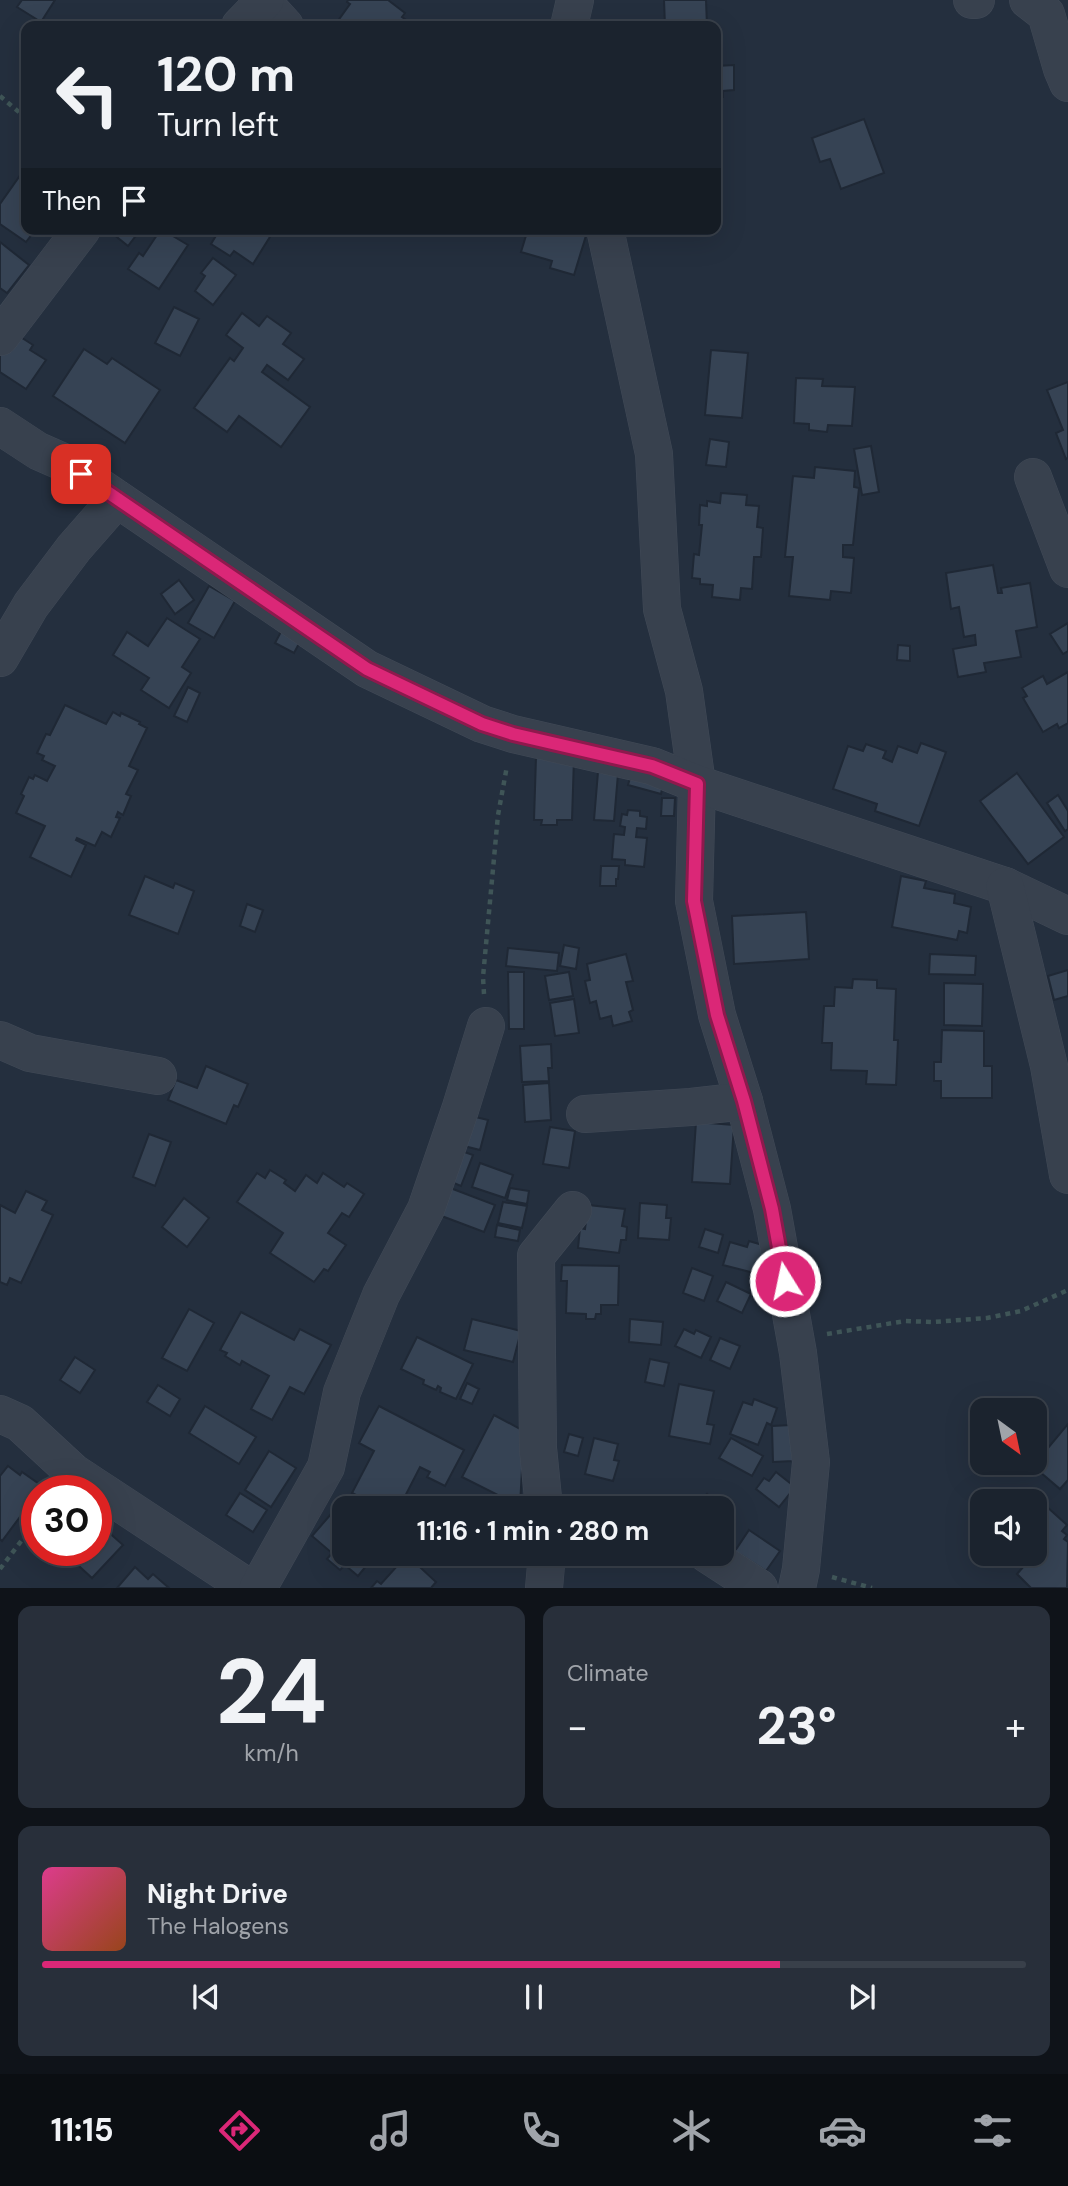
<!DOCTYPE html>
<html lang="en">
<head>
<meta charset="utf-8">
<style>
	:root { --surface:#1b232e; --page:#282f3a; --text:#f1f3f6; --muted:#a0a4aa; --line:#39404a; --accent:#db2777 }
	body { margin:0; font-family:"DM Sans",sans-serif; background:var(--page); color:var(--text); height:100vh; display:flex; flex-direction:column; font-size:26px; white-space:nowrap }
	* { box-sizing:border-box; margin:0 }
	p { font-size:23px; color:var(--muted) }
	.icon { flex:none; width:38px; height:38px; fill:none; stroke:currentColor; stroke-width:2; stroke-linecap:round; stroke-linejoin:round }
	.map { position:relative; height:1588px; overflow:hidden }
	.sheet { display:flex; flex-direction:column; gap:18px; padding:18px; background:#0f1319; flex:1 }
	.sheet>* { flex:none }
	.hud { position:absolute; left:21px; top:21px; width:700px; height:214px; border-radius:14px; box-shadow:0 7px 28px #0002,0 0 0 2px var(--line); background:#1b232e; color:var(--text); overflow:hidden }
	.needle { width:46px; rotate:147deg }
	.tools { position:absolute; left:970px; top:1398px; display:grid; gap:14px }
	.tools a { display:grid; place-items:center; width:77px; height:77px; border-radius:14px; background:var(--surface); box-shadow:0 7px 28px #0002,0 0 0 2px var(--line); font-size:35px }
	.speed { position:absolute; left:21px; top:1475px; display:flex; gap:14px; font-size:35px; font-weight:700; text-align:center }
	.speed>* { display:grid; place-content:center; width:91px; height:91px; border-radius:50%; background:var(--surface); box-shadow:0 7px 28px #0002,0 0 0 2px var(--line); line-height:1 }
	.speed .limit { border:10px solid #d22; background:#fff; color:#111 }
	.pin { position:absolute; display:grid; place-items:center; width:60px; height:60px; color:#fff; margin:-30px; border-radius:14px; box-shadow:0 4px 10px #0006 }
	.me { position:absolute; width:77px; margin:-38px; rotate:350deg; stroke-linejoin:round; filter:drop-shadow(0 0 5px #0008) }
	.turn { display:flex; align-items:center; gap:24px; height:147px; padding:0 21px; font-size:32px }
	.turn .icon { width:91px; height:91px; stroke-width:2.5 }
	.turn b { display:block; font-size:49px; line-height:60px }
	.then { display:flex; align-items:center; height:66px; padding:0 21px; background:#0003; gap:14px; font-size:26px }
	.big { font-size:52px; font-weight:700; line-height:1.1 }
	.sheet .tile { flex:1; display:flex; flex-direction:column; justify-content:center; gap:10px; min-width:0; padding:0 24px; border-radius:14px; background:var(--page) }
	.sheet .dial { align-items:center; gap:0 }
	.dial b { font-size:91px; line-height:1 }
	.song { display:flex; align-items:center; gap:21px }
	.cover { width:84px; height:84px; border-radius:10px; background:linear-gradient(135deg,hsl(330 70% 55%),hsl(20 70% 35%)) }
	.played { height:7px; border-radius:4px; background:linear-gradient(90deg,var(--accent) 75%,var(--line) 75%) }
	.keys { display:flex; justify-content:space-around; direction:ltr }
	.heat { display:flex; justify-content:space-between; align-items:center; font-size:38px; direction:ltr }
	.sheet .tiles { flex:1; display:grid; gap:18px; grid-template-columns:1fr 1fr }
	.tile:last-child { grid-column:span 2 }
	.trip { position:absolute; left:332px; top:1496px; width:402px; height:70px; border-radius:14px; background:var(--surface); box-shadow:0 7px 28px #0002,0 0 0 2px var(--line); font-weight:700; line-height:70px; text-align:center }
	.menu { display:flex; height:112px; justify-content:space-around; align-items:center; background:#0b0e12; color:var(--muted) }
	.menu .icon { width:49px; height:49px }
	.menu .selected { color:var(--accent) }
	.menu b { font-size:32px; color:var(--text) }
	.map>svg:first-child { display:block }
	.building { fill:#364354; stroke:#1f2835; stroke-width:2 }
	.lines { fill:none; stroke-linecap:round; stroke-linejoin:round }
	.minor-casing { stroke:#414a57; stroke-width:38 }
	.path { stroke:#3f5557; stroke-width:4.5; stroke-dasharray:5 5; stroke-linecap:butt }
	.minor { stroke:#38414e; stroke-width:37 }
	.route-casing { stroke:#8e194d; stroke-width:18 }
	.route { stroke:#db2777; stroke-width:12 }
</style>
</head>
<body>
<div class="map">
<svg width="1068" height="1588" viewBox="0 0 1068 1588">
	<rect width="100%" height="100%" fill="#242f3e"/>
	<!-- building -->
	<g class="building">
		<path d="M22,0H55L41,22L17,7Z"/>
		<path d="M348,0H388L405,13L402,17L415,26H337L335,25L350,4L347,2Z"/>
		<path d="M664,0H706L707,26H665Z"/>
		<path d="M734,65V90L723,91V97H716V66Z"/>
		<path d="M864,119L884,173L841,189L830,159L820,162L812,138Z"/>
		<path d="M26,167V229H36L26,242L0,224V204Z"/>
		<path d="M107,229H141L128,246Z"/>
		<path d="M161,229L188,245L159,289L128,269L139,253L143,256Z"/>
		<path d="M220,229H268L273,232L253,264L234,251L230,256L211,244Z"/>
		<path d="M528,229H588L574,275L550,268L552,261L521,252Z"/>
		<path d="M0,242L29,265L7,293L0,288Z"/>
		<path d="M213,258L236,275L213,305L195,291L205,276L201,273Z"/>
		<path d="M174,307L199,319L180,356L155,343Z"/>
		<path d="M242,313L259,326L267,316L291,333L283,344L304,359L288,380L267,365L262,372L310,407L281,447L239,416L227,432L194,408L230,358L234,361L243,348L226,335Z"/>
		<path d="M19,336L33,345L30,350L46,360L26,389L0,372V352Z"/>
		<path d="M84,349L107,364L112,358L160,390L125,443L53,396Z"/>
		<path d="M711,350L748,353L742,418L705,415Z"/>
		<path d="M796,378L823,379L822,386L855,387L852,426L828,425L827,432L809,430V424L794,423Z"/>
		<path d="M1068,382V458L1066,459L1056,433L1063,430L1047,390Z"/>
		<path d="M710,439L729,442L726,467L706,465Z"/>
		<path d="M871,446L879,492L862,495L854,449Z"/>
		<path d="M815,467L855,471L854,487L859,488L853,545H843V557L854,558L851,593L831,591L830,600L789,596L793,557H785L793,476L814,478Z"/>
		<path d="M721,493L747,495L746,505L759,506L757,527L763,528L761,557H754L752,589L741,588L740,600L712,597L713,585L700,584V579L692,578L694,554L699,555L702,525H699L700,505L707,506V501L720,503Z"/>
		<path d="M993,565L998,593H1002L1001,588L1030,583L1037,627L1016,631L1021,657L984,663L986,672L958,677L953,649L976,645L975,635L964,637L959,607L951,609L946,573Z"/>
		<path d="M179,580L194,600L175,614L161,594Z"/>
		<path d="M209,586L235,601L214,638L188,623Z"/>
		<path d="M167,618L200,639L182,667L191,673L169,708L141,690L149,678L113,655L127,632L148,646Z"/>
		<path d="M1068,623V651L1063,654L1050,634Z"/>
		<path d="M283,628L302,638L294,653L275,643Z"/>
		<path d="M898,645L910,646V661L897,660Z"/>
		<path d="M1068,672V723L1059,728L1057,724L1043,732L1023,698L1027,696L1022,688L1043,676L1047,684Z"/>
		<path d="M188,687L200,693L187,722L174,716Z"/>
		<path d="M65,705L106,724L113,712L120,716L121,713L140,722L139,724L147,728L129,766L138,770L126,794L131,796L123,815L118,812L116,817L120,818L111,837L102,832L95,846L77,838L76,840L86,845L71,877L30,857L45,826L16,813L24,796L21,794L29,777L33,779L35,775L47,781L55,766L42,760L44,756L37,753L46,734L50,735Z"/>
		<path d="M921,743L946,752L919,826L875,811L877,804L833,789L848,746L863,751L866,744L886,751L883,758L892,762L898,746L917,753Z"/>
		<path d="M536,757L574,758L572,820H557V825H541L542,820H534Z"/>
		<path d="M632,771L664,780L661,794L628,785Z"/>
		<path d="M598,772L618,774L614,821L594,820Z"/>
		<path d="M1017,773L1064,837L1028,864L980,801Z"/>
		<path d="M1058,795L1068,811V829L1065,831L1047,803Z"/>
		<path d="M662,798H675L674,816H661Z"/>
		<path d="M628,810L640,811V816L647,817L646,829L637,828L636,837L647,838L644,867L625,865V860L612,859L614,834L624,835L625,827L620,826L622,814L627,815Z"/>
		<path d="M601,866H619L618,879H616V886H600Z"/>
		<path d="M145,876L173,888L175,883L194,891L178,934L129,915Z"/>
		<path d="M901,876L926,881L924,888L955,894L954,903L971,907L967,933L959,931L957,940L892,927Z"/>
		<path d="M247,904L263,910L255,932L240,926Z"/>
		<path d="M806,912L809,959L734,964L732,916Z"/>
		<path d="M564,945L579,948L576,969L560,966Z"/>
		<path d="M508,948L559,953L557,971L506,966Z"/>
		<path d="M626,954L633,981L626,982L633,1010L629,1012L632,1021L613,1026L611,1016L600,1019L596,1001L590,1003L585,981L590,980L587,964Z"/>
		<path d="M930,954L976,956L975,975L929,974Z"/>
		<path d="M1068,970V996L1054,1000L1048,976Z"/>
		<path d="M508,972H524V1029H509Z"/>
		<path d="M569,972L573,996L549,1000L545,976Z"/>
		<path d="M853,979L877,980V988L896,989L894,1040H898L896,1085L866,1084L867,1071L831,1070L832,1043H822L824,1006H834L835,987L852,988Z"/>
		<path d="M944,983L983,984L982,1026L944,1025Z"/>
		<path d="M574,999L579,1033L555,1036L550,1003Z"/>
		<path d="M942,1030L984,1031V1066H992V1098H941V1081H934V1062H941Z"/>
		<path d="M551,1044L552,1068H548L549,1081L522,1082L520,1046Z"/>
		<path d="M206,1066L248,1084L238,1107L234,1105L226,1124L168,1100L176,1080L197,1088Z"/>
		<path d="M549,1083L551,1120L525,1122L523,1085Z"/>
		<path d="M463,1114L488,1120L480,1150L456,1144Z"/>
		<path d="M696,1122L734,1125L730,1184L692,1182Z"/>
		<path d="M550,1127L575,1131L569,1168L543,1164Z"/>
		<path d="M149,1134L171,1142L155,1186L133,1177Z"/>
		<path d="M456,1149L473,1155L461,1186L444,1179Z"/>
		<path d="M480,1163L513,1175L505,1198L472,1187Z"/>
		<path d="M270,1170L286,1180L284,1183L295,1191L306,1175L317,1183L323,1173L344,1187L347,1183L364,1194L349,1217L342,1213L328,1233L346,1245L328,1271L324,1269L314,1282L270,1253L283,1233L237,1202L257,1173L265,1178Z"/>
		<path d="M445,1186L495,1205L484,1232L439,1215Z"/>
		<path d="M510,1188L529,1191L527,1204L507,1200Z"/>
		<path d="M26,1191L47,1201L42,1210L53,1215L21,1283L10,1278L7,1285L0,1282V1205L15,1213Z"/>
		<path d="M184,1198L209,1218L187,1247L162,1227Z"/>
		<path d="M503,1202L527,1206L522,1228L498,1223Z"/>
		<path d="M640,1203L667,1205L666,1218H671L669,1240L638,1238Z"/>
		<path d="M588,1205L625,1209L622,1226L627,1227L626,1240H621L619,1253L578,1248L580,1228L585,1229Z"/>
		<path d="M497,1225L520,1230L518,1241L495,1237Z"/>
		<path d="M705,1229L723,1235L718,1253L699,1247Z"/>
		<path d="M749,1241L766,1246L758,1274L723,1265L730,1242L747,1247Z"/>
		<path d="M562,1265L619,1266L618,1305H601V1314H596L595,1319H586V1314L566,1313L567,1281H561Z"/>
		<path d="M692,1268L713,1276L704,1301L683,1293Z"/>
		<path d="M726,1282L751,1294L742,1313L717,1301Z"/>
		<path d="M189,1309L214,1323L187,1371L162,1358Z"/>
		<path d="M241,1312L294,1340L300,1329L331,1345L304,1394L290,1387L272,1420L251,1409L269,1376L242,1361L240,1365L225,1356L227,1353L220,1350Z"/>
		<path d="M472,1319L521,1331L513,1362L464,1350Z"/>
		<path d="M630,1319L663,1322L661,1345L629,1342Z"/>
		<path d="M684,1329L694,1334L696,1330L711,1337L701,1358L675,1346Z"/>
		<path d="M417,1337L473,1364L456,1399L440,1392L441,1388L438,1386L436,1390L423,1384L424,1380L401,1369Z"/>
		<path d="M720,1338L740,1346L730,1369L710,1360Z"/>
		<path d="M75,1357L95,1370L80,1393L60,1380Z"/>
		<path d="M650,1359L669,1363L664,1386L645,1382Z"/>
		<path d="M467,1383L479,1389L472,1404L460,1399Z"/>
		<path d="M679,1384L714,1391L707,1424L714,1425L710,1444L669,1436Z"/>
		<path d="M158,1385L180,1399L170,1416L147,1402Z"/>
		<path d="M754,1399L777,1408L771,1425L767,1423L758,1445L730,1434L743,1402L752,1405Z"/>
		<path d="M205,1406L256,1437L239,1464L189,1433Z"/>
		<path d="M379,1406L464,1450L445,1486L427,1477L430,1472L420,1467L399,1508H382L352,1493L374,1451L359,1443Z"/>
		<path d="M494,1415L524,1431L520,1506L462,1477Z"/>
		<path d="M1068,1424V1480L1060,1489L1033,1466Z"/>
		<path d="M791,1425L793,1461L773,1462L772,1426Z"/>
		<path d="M569,1434L583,1438L578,1456L564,1452Z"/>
		<path d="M594,1438L618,1444L614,1460L619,1461L613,1481L585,1474Z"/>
		<path d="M731,1438L763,1456L752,1476L719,1458Z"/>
		<path d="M269,1451L296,1468L271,1507L245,1490Z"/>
		<path d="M8,1466L20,1475L22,1472L42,1486L37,1491V1494L2,1541L0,1539V1476Z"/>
		<path d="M776,1472L795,1487L779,1507L756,1489L764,1478L769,1481Z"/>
		<path d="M240,1493L267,1510L253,1532L226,1515Z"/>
		<path d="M707,1494L726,1510L723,1515V1508H694Z"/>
		<path d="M338,1506L345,1512V1554H376L358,1576L345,1565L340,1570L327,1559L332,1553L312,1536Z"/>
		<path d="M1046,1506L1067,1525L1062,1531L1067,1535L1064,1539L1068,1542L1067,1588H1031L1017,1574L1024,1566L1014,1557L1017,1554H1034V1519Z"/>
		<path d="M982,1509V1534L971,1528Z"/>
		<path d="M96,1521L123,1545L92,1578L68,1556L72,1550H96Z"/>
		<path d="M749,1530L780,1551L766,1571L735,1551Z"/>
		<path d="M407,1555L436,1582L431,1588H371L377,1581L381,1584Z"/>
		<path d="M135,1567L148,1579L153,1574L169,1588H117Z"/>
	</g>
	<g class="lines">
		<defs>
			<g id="minor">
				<path d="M972,0H976"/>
				<path d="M1028,0L1046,14L1062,69L1068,83"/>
				<path d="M263,2L285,26"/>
				<path d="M240,26L265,0"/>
				<path d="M569,26L575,0"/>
				<path d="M605,229L654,454L662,609L684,691L697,784L694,901L717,1015L744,1101L772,1209L798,1353L811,1462L801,1569L797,1588"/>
				<path d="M0,337L82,229"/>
				<path d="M0,426L38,451L63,462L367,669L482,724L513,734L652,766L697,784L1005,886L1068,916"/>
				<path d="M1033,477L1068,569"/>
				<path d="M0,658L31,605L74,548L117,499"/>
				<path d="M1005,886L1049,1066L1068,1175"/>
				<path d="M0,1040L30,1053L158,1076"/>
				<path d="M585,1114L691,1107L744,1101"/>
				<path d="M0,1414L20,1423L73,1472L249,1588"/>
				<path d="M544,1508L538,1448L536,1256L573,1210"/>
				<path d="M707,1554L759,1588"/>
				<path d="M258,1588L326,1467L342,1392L381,1295L426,1209L460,1110L486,1026"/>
				<path d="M544,1588L547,1554"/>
			</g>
		</defs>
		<!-- minor casing -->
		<use href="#minor" class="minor-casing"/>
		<!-- path -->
		<g class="path">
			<path d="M0,96L26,118"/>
			<path d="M484,994L483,977L498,815L507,766"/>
			<path d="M827,1334L905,1321L934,1322L987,1318L1021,1311L1068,1290"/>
			<path d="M0,1569L37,1520"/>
			<path d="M832,1577L872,1588"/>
		</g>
		<!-- minor -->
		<use href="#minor" class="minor"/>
	</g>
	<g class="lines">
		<defs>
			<path id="route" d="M81,474L367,669L482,724L513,734L652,766L697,784L694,901L717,1015L744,1101L772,1209L785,1281"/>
		</defs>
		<!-- route casing -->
		<use href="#route" class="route-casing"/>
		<!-- route -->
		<use href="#route" class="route"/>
	</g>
</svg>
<div class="tools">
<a><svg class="needle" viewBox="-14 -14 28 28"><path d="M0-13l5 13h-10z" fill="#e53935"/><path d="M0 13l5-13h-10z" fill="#a0a4aa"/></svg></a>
<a><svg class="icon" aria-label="sound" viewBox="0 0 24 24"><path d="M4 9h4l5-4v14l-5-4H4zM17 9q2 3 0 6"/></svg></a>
</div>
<div class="speed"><div class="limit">30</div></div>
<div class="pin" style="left:81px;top:474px;background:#d93025"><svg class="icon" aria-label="arrive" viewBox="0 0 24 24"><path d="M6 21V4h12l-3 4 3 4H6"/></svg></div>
<svg class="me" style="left:785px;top:1281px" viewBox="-20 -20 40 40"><circle r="17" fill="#db2777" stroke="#fff" stroke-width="3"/><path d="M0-11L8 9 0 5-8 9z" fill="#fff"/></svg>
<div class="trip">11:16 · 1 min · 280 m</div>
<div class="hud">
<div class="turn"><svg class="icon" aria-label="left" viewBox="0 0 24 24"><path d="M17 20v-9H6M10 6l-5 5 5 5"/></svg><div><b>120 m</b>Turn left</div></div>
<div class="then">Then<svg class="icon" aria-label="arrive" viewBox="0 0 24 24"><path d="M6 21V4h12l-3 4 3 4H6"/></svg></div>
</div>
</div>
<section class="sheet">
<div class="tiles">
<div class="tile dial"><b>24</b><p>km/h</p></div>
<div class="tile"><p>Climate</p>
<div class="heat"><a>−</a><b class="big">23°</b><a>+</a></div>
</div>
<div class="tile">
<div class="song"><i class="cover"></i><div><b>Night Drive</b><p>The Halogens</p></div></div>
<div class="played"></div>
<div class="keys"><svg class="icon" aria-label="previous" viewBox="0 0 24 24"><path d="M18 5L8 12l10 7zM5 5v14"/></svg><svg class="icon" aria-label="pause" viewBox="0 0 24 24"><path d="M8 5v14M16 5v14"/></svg><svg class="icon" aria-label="next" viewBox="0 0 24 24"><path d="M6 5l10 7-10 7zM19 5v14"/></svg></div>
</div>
</div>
</section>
<nav class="menu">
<b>11:15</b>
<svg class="icon selected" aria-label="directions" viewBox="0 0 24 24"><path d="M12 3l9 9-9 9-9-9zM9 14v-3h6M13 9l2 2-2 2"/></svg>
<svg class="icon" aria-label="music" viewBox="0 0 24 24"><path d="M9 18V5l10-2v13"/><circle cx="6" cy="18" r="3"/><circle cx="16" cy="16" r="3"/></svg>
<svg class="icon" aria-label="phone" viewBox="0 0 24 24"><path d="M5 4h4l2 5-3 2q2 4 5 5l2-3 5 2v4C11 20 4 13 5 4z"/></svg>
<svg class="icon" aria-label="climate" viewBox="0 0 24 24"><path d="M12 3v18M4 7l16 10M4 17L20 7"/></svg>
<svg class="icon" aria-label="car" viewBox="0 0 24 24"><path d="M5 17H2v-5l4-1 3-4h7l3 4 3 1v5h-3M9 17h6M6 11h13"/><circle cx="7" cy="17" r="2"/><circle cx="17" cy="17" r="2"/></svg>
<svg class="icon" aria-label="filters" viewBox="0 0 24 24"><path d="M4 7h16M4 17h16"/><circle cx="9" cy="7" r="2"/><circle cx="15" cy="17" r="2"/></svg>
</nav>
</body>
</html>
